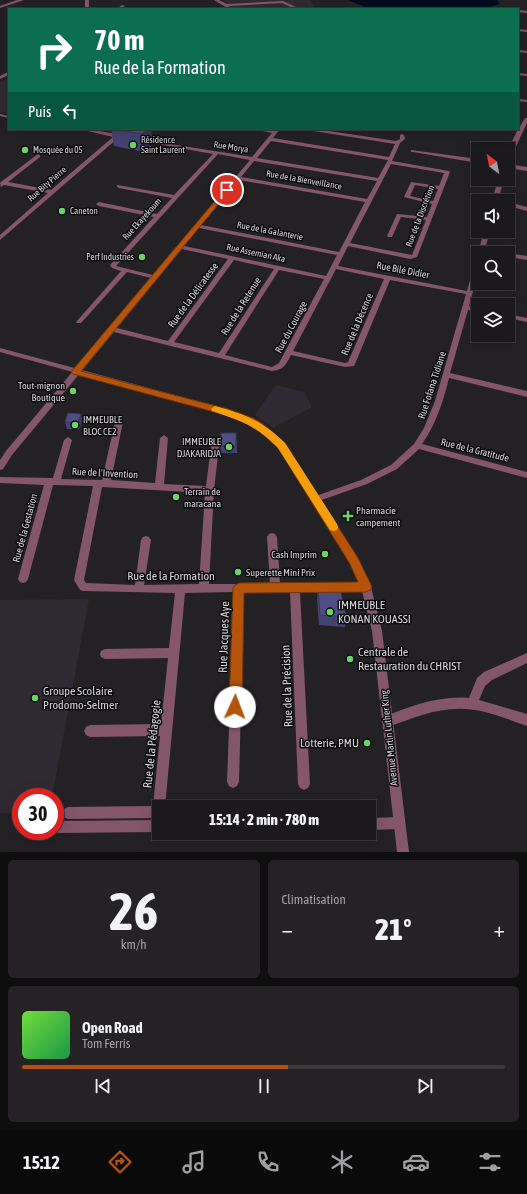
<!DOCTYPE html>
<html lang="fr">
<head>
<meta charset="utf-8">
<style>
	:root { --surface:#1b191c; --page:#242225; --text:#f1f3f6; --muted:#a0a0a3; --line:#39383b; --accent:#b45309 }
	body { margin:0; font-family:"Asap Condensed",sans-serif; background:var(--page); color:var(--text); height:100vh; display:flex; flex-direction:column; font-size:15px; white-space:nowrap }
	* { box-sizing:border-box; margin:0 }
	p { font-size:13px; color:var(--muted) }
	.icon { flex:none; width:22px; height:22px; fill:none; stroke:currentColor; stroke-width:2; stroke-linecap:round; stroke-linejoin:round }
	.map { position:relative; height:852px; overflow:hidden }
	.panel { display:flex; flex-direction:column; gap:8px; padding:8px; background:#0f0e0f; flex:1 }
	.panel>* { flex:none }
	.banner { position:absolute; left:8px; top:8px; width:511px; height:122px; border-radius:0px; box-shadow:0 4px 16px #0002,0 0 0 1px var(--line); background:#0b6e4f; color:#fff; overflow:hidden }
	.needle { width:26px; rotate:328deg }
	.tools { position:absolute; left:471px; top:142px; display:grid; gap:8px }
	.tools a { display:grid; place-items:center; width:44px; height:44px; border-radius:0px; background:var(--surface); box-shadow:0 4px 16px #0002,0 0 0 1px var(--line); font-size:20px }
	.speed { position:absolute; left:12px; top:788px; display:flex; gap:8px; font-size:20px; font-weight:700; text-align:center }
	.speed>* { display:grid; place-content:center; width:52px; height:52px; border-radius:50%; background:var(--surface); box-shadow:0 4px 16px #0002,0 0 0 1px var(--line); line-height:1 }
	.speed .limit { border:6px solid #d22; background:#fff; color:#111 }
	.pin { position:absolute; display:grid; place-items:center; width:34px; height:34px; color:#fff; margin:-17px; border:2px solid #fff; border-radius:50%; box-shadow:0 1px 4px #0007 }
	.me { position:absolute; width:44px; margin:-22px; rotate:2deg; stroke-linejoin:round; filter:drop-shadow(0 0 3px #0008) }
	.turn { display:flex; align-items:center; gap:14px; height:84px; padding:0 20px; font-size:18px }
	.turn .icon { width:52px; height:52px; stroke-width:2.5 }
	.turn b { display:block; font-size:28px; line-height:34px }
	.then { display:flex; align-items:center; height:38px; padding:0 20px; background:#0003; gap:8px; font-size:15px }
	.big { font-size:30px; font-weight:800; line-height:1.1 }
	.panel .widget { flex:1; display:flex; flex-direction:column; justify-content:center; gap:6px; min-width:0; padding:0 14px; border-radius:6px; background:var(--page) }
	.panel .dial { align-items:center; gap:0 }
	.dial b { font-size:52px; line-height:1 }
	.song { display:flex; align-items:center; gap:12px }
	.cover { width:48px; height:48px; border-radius:6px; background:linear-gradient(135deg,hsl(100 70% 55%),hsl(140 70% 35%)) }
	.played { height:4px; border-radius:2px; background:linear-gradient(90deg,var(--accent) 55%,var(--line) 55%) }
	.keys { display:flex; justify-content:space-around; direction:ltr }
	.heat { display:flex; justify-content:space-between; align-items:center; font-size:22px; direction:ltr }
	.panel .tiles { flex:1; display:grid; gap:8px; grid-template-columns:1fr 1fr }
	.widget:last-child { grid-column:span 2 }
	.trip { position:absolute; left:152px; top:800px; width:224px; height:40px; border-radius:0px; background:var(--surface); box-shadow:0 4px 16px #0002,0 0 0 1px var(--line); font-weight:800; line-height:40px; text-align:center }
	.dock { display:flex; height:64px; justify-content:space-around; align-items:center; background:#0b0a0b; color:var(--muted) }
	.dock .icon { width:28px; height:28px }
	.dock .current { color:var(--accent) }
	.dock b { font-size:18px; color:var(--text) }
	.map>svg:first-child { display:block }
	.built { fill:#2f2932 }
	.water { fill:#000a1e }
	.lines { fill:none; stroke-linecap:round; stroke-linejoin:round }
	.minor { fill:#84566a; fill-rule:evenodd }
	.tertiary { fill:#84566a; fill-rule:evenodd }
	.wall { fill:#434372 }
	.shaded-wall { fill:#37375c }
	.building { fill:#4e4e84; stroke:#37375c }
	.route { fill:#b45309; stroke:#753606 }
	.slow { fill:#f59e0b }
	.poi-dot { fill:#67d465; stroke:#0c0b0d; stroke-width:1.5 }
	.labels { text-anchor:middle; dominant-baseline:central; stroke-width:3; stroke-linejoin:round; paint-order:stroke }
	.far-poi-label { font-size:9px; fill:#d5d3d6; stroke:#0c0b0d; text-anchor:start }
	.far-street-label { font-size:9px; fill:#d5d3d6; stroke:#0c0b0d }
	.street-label { font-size:10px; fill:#d5d3d6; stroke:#0c0b0d }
	.poi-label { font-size:10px; fill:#d5d3d6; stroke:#0c0b0d; text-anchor:start }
	.near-street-label { font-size:12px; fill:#d5d3d6; stroke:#0c0b0d }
	.near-poi-label { font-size:12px; fill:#d5d3d6; stroke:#0c0b0d; text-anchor:start }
</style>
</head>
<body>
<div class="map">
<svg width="527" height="852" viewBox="0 0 527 852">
	<rect width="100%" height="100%" fill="#242125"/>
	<!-- built -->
	<g class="built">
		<path d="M223,0H310L315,7L306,9H232L229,4Z"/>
		<path d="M9,78V114L0,113V82Z"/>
		<path d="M276,385L304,392L312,407L273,428L255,415Z"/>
		<path d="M89,599L52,797H21V813H0V600Z"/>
	</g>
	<!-- water -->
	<path class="water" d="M348,0H497L499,3L498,5L492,6V9H365V7Z"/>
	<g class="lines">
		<!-- minor -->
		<g class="minor">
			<path d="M17,0H24L0,8V6Z"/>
			<rect x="85" y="0" width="4" height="9"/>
			<path d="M214,0H219L227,4L283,1L300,9H295L282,3L229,6L231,8L229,9Z"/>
			<path d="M122,5L125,6L120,9H116Z"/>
			<path d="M518,10L527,11V13L518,12Z"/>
			<path d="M518,29L527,30V32L518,31Z"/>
			<path d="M518,50L527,51V53L518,52Z"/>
			<path d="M8,72H9V75L0,79V76Z"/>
			<path d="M518,73L527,74V76L518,75Z"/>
			<path d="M518,99L527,100V102L518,101Z"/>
			<path d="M0,114L9,116V118L0,116Z"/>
			<path d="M525,118H527V123L511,157L508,159C508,144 518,130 525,118Z"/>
			<path d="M79,129H88L116,134L122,129H127L121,135L124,136V138H118L0,240V235L48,193L4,185L1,187L0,183L1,182L38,154L40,155V157L8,182L51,190L113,137Z"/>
			<path d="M253,129L274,130L275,129H280L273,138L389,157L395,144L307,130L305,129H316L396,141L400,139V135L402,134L404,135L405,139L400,143L392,161L449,171L450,172L417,257L410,259L348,246L338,266L467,291L475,262L478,260V273L469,306L478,308V312L468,310L450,373L527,391V397L449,378C443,402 436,424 422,444L527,472V478L419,449L397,469L367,484L316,502L313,501L312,499L313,497L361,480L391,465L414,444L424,428L435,401L466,294L390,280L355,364L354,366L345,367L291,355C286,365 283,370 272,371L114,332L12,455L3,469L0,470V460L6,451L151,278L127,272L81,323H77L76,322L77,321L121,271L112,268L110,265L111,264L154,217L99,206L96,204L99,202L157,214L172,198L119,188L117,187V185L174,195L213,154L141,141H139V139L252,157L272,133ZM271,141L388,160L378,178L257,158ZM218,154L250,160L153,275L116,266ZM254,161L377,181L367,199L241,177ZM391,164L444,173L439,186L411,182L404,197L432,204L427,217L397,214L387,236L388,237H392L401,217L426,220L412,255L350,243ZM239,180L365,202L339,252L201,225ZM415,185L438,189L433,201L410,196ZM199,228L337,255L326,276L184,246ZM182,249L228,259L168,341L117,328ZM234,260L274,269L219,353L174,342ZM336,269L384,279L348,362L345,363L293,351ZM279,270L324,279L279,363L272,367L225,355Z"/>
			<path d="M411,150L478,159V163L413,152H411Z"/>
			<path d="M508,164L527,167V171L508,168Z"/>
			<path d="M498,179H504L498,201H492Z"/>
			<path d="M508,202L527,207V211L508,206Z"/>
			<path d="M484,231H490L485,249L501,252L502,253H478Z"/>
			<path d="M508,253L527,256V260L508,257Z"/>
			<path d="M508,314L527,318V322L508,318Z"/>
			<path d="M119,419L123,422L111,480L155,483L160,438L164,435L168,438L164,484L206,486L211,447L212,445H218L219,447L214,490L209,584H270L267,537L269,534L272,533L275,534L277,537L280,583H366L369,584L371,587L369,590L366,591L300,592L310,784L308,788L304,790L300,788L298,784L290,592H244L239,782L237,786L233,788L229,786L227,782L234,592L185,593L165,807H159V818L68,819L64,817L62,813L64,809L68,807L153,806L160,736L90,737L86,735L84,731L86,727L90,725L161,724L168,658L105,659L101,657L100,654L101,651L105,649L169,648L175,593L83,591L80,590L74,580L93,486L53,485L28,579L26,582L23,583L20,582L18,579L44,485L0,483V477L53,478L64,440L68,437L72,440L61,479L102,480L115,422ZM102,487L205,493L199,584L144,585L151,540L149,537L146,536L143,537L141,540L135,585L86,583L84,580Z"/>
			<path d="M527,653V663L492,680L485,686L479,700L527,714V726C507,719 486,710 465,709C439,707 413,718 388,727L384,725L382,721L384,717C410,706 441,695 469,698L477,678L484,672Z"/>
			<path d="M399,817L403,819L405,823L403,827L399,829L369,830V818Z"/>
			<path d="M159,820V832L55,833L50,831H55V821Z"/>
		</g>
		<!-- tertiary -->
		<path class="tertiary" d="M0,348L227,409C248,417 267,427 284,443L357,558L371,587L382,631L409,852H397L372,631L361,587L350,563L278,447C261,431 243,421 222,413L0,352Z"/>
	</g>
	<!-- wall -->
	<g class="wall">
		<path d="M111,129H151L152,144L144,152L114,146Z"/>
		<path d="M83,421L79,429H67L65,422Z"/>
		<path d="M236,433L237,453H221L220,446Z"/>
		<path d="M318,589L346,617L345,627L319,625L317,599Z"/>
	</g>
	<!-- shaded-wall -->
	<g class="shaded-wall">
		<path d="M147,129H151L152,144L144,152L142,134Z"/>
		<path d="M81,414L83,421L79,429L78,422Z"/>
	</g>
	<!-- building -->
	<g class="building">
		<path d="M115,129H147L142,134Z"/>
		<path d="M68,413L81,414L78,422H65Z"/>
		<path d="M221,433H236V446H220Z"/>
		<path d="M340,588L346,617L320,615L318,589Z"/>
	</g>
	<!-- route -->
	<path class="route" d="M225,189L230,190L81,371L228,409L253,418L263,424L285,443L358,558L372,587L370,590L366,592L244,593L242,707L240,712L235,713L231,712L229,707L233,588L235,585L239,583L358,582L350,564L278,448L257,429L246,423L222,414L73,374L71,372Z"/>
	<!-- slow -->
	<path class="slow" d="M215,406C244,414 263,421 285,443L337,524L338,527L337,530L333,531L330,530L278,448C256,425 241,421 212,411L211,409Z"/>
	<!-- markers -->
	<g class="poi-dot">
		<circle cx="133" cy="145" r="4"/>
		<circle cx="25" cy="150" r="4"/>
		<circle cx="62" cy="211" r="4"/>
		<circle cx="142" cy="257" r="4"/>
		<circle cx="73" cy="391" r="4"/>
		<circle cx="75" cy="425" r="4"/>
		<circle cx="229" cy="447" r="4"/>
		<circle cx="176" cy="497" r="4"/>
		<path d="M346 510h4v4h4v4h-4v4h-4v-4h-4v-4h4z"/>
		<circle cx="325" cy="554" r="4"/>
		<circle cx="238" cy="572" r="4"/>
		<circle cx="330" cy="612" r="4"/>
		<circle cx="350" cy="659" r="4"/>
		<circle cx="35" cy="698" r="4"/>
		<circle cx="367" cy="743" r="4"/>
	</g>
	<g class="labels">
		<!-- far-poi labels -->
		<g class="far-poi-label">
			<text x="141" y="140">Résidence<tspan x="141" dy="10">Saint Laurent</tspan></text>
			<text x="33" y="150">Mosquée du 05</text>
			<text x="70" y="211">Caneton</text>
			<text x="134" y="257" text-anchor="end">Perf Industries</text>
		</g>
		<!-- far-street labels -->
		<g class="far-street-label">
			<text transform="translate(231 147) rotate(9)">Rue Morya</text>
			<text transform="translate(304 180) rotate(10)">Rue de la Bienveillance</text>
			<text transform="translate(47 184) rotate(-41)">Rue Bity Pierre</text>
			<text transform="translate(420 216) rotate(-69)">Rue de la Discrétion</text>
			<text transform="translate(142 219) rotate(-48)">Rue Ekayekoum</text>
			<text transform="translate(270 231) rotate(11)">Rue de la Galanterie</text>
			<text transform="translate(256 253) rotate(12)">Rue Assemian Aka</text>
		</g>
		<!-- street labels -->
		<g class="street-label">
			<text transform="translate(403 270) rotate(11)">Rue Bilé Didier</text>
			<text transform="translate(193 295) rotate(-54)">Rue de la Délicatesse</text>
			<text transform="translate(241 306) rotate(-58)">Rue de la Retenue</text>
			<text transform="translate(357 324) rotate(-67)">Rue de la Décence</text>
			<text transform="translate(291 327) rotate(-62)">Rue du Courage</text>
			<text transform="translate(432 385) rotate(-72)">Rue Fofana Tidiane</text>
			<text transform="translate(475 450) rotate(14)">Rue de la Gratitude</text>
			<text transform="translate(105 473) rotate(3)">Rue de l'Invention</text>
			<text transform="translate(25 528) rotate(-75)">Rue de la Gestation</text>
			<text transform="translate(389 738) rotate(-96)">Avenue Martin Luther King</text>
		</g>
		<!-- poi labels -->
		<g class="poi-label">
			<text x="65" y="385" text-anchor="end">Tout-mignon<tspan x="65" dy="12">Boutique</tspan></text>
			<text x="83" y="419">IMMEUBLE<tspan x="83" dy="12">BLOC CE2</tspan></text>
			<text x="221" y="441" text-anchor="end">IMMEUBLE<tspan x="221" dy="12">DJAKARIDJA</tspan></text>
			<text x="184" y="491">Terrain de<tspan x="184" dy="12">maracana</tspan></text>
			<text x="356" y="510">Pharmacie<tspan x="356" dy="12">campement</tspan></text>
			<text x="317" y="554" text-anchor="end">Cash Imprim</text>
			<text x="246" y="572">Superette Mini Prix</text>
		</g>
		<!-- near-street labels -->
		<g class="near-street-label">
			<text x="171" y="576">Rue de la Formation</text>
			<text transform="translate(224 637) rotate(-88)">Rue Jacques Aye</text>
			<text transform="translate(287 686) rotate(-92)">Rue de la Précision</text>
			<text transform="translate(152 744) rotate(-84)">Rue de la Pédagogie</text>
		</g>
		<!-- near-poi labels -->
		<g class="near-poi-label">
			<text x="338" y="605">IMMEUBLE<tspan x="338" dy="14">KONAN KOUASSI</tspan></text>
			<text x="358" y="652">Centrale de<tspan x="358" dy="14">Restauration du CHRIST</tspan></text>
			<text x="43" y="691">Groupe Scolaire<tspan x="43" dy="14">Prodomo-Selmer</tspan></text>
			<text x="359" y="743" text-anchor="end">Lotterie, PMU</text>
		</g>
	</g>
</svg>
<div class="tools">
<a><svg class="needle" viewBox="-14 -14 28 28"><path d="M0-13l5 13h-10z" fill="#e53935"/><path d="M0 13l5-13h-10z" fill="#a0a0a3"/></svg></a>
<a><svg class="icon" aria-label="sound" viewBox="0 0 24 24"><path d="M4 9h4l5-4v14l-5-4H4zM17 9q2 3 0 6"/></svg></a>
<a><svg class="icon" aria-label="search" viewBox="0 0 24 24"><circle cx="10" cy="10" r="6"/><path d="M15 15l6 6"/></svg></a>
<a><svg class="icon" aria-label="layers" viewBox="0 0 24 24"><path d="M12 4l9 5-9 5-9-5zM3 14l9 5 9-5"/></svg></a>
</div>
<div class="speed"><div class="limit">30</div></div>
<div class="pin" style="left:227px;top:190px;background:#d93025"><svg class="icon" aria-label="arrive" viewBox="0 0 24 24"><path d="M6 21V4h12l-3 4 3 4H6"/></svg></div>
<svg class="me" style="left:235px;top:707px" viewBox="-20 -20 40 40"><circle r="19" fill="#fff"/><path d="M0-13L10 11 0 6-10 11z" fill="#b45309"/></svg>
<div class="trip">15:14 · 2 min · 780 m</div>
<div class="banner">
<div class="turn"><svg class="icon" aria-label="right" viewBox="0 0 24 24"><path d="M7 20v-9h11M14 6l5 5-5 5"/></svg><div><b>70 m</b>Rue de la Formation</div></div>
<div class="then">Puis<svg class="icon" aria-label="left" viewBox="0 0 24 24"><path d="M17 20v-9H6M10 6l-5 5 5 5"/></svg></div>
</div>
</div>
<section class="panel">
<div class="tiles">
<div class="widget dial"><b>26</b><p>km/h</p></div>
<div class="widget"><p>Climatisation</p>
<div class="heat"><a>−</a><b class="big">21°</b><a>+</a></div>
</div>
<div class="widget">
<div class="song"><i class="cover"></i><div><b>Open Road</b><p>Tom Ferris</p></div></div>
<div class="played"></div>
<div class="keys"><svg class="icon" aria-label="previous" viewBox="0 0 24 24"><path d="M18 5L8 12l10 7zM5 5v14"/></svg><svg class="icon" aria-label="pause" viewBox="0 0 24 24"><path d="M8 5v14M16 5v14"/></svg><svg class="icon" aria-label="next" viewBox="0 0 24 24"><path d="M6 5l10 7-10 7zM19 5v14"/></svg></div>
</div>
</div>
</section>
<nav class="dock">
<b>15:12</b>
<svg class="icon current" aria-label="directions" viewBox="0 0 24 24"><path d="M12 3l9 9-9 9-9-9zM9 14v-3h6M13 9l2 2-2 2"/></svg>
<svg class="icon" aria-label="music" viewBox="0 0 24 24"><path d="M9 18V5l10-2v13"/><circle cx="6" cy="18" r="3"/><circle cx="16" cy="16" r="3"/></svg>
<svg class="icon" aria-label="phone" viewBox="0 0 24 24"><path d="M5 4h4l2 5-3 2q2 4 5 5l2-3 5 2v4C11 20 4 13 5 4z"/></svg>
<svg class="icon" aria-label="climate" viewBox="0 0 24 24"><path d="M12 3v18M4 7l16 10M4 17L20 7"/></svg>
<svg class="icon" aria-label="car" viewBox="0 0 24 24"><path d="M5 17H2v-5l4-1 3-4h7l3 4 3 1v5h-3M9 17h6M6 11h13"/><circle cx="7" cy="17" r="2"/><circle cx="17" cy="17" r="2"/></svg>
<svg class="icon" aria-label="filters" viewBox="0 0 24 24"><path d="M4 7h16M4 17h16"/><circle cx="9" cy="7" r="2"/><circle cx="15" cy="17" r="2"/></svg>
</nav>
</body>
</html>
